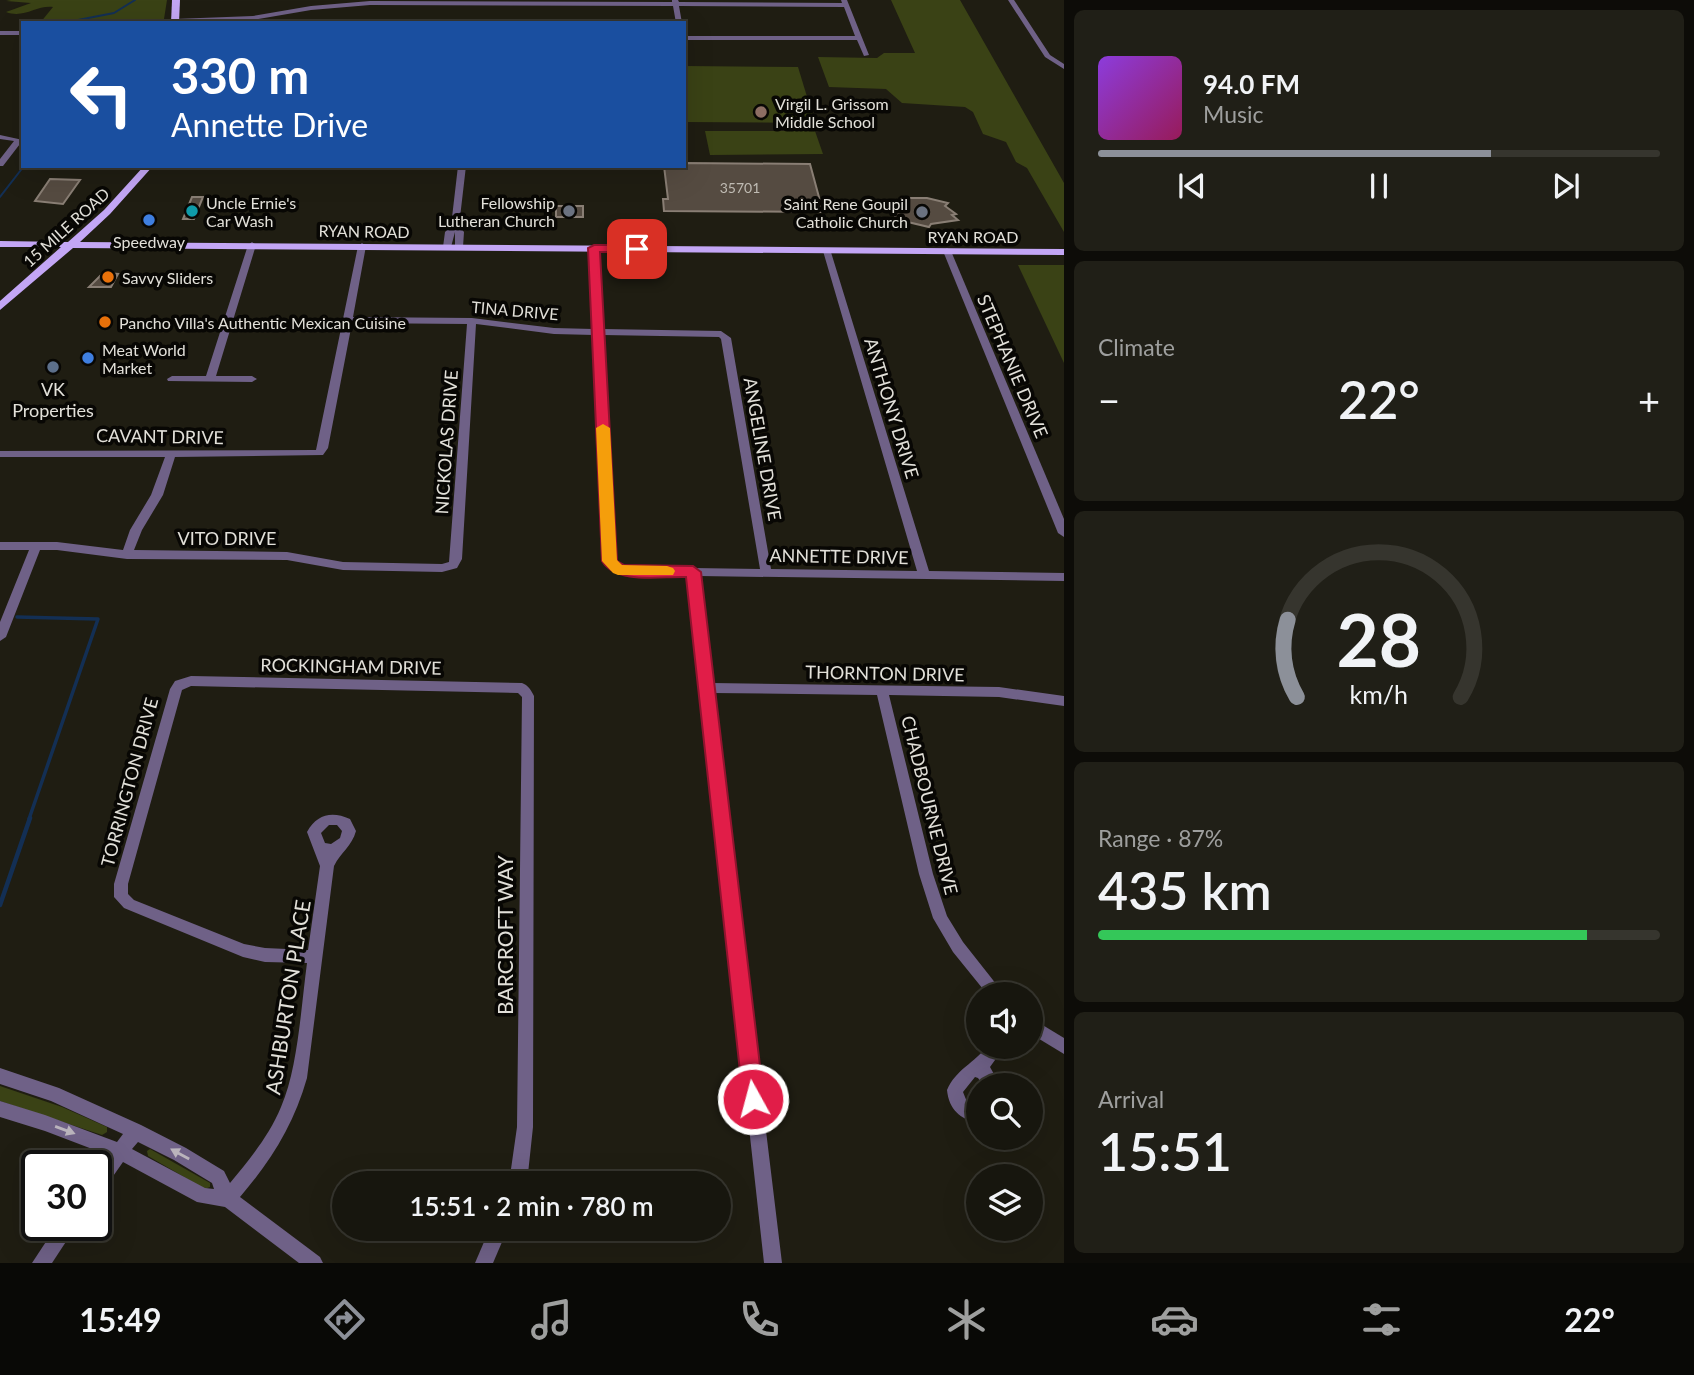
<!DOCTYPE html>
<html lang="en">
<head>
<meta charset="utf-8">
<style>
	:root { --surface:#17160e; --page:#201f17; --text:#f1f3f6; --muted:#9e9f9e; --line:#36352e; --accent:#8c9099 }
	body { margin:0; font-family:Lato,sans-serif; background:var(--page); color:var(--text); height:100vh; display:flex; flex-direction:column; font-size:26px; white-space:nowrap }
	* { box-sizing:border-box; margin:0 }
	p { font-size:23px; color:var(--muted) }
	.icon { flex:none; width:38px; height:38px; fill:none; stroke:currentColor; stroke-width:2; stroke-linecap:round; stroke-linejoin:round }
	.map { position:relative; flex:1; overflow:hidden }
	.side { display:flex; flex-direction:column; gap:10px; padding:10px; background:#0d0c08; width:630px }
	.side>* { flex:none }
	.top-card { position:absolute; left:21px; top:21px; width:665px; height:147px; border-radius:0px; box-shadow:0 7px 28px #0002,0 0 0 2px var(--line); background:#1a4fa0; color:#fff; overflow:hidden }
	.controls { position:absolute; left:966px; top:982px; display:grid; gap:14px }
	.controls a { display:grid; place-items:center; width:77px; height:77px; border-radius:50%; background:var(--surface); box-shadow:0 7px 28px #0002,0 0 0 2px var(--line); font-size:35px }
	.speed { position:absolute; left:21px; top:1150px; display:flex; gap:14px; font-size:35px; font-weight:700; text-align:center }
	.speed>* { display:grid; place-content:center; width:91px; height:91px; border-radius:50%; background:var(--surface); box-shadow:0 7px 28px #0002,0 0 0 2px var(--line); line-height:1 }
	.speed .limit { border:4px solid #111; border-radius:10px; background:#fff; color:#111 }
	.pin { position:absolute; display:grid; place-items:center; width:60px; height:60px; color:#fff; margin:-30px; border-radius:14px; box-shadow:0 4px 10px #0006 }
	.me { position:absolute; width:77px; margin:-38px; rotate:353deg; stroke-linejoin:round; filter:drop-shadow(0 0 5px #0008) }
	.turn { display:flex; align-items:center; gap:24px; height:147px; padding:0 35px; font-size:32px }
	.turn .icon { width:91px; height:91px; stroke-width:2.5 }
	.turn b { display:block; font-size:49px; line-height:60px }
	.big { font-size:52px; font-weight:600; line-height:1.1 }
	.side .card { flex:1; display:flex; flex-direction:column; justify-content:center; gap:10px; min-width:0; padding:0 24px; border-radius:10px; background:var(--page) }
	.side .dial { align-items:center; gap:0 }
	.dial svg { height:182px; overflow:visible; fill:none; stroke:var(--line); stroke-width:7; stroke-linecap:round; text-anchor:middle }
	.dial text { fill:var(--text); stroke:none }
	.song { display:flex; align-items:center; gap:21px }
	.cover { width:84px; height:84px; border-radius:10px; background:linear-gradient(135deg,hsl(270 70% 55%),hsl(330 70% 35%)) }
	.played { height:7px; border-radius:4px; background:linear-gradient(90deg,var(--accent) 70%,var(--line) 70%) }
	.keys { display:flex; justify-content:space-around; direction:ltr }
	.heat { display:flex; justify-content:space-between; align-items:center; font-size:38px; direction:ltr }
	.charge { height:10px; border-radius:5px; background:linear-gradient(90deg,#34c759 87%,var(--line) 0) }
	.trip { position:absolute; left:332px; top:1171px; width:399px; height:70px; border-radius:35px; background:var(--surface); box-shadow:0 7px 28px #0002,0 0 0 2px var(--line); font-weight:600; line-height:70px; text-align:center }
	.tabs { display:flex; height:112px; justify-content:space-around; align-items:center; background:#090906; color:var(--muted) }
	.tabs .icon { width:49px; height:49px }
	.tabs .current { color:var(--accent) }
	.tabs b { font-size:32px; color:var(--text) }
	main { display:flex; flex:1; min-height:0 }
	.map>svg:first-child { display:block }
	.green { fill:#3a4215 }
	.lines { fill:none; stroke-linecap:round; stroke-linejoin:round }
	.stream-far2 { stroke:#132f54; stroke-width:2 }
	.stream-far1 { stroke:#132f54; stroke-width:3.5 }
	.stream { stroke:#132f54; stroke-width:4.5 }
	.building { fill:#554b41; stroke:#897e74; stroke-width:2 }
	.minor { fill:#6f6187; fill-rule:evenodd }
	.major { fill:#c3a6f5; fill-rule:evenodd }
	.oneway { fill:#bab4bc }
	.route { fill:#e11d48; stroke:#92132f; stroke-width:2 }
	.slow { fill:#f59e0b }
	.education-dot { fill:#8d6e63; stroke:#080704; stroke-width:2.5 }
	.culture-dot { fill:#0f9aa8; stroke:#080704; stroke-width:2.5 }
	.worship-dot { fill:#6b7280; stroke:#080704; stroke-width:2.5 }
	.shop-dot { fill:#3f7fe0; stroke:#080704; stroke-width:2.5 }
	.food-dot { fill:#e8710a; stroke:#080704; stroke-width:2.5 }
	.service-dot { fill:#5c6f8a; stroke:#080704; stroke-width:2.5 }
	.labels { text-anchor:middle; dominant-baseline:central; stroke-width:7; stroke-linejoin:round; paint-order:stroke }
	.number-label { font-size:14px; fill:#bfbbb3 }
	.far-poi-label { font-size:16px; fill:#e2e0d9; stroke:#080704; text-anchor:start }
	.far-street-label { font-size:16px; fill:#e2e0d9; stroke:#080704 }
	.street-label { font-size:18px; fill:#e2e0d9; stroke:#080704 }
	.poi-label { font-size:18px; fill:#e2e0d9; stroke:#080704 }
	.near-street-label { font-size:21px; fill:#e2e0d9; stroke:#080704 }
</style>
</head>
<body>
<main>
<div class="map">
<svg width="1064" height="1263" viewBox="0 0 1064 1263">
	<rect width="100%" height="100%" fill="#1f1d12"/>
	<!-- green -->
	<g class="green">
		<path d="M11,0H167L164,19H144L125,23H40L53,7C36,5 24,19 6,12L31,3L6,1Z"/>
		<path d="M891,0H960L1064,183V232L1027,168L1016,162L1006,142L983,134L973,112L965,107L902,103L886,89L829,87L818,57L877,58L884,53H915Z"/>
		<path d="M684,66L798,67L815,123L684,122Z"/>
		<path d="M705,131H815L823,154L710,155Z"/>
		<path d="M1018,265H1064V363Z"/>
		<path d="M0,1086L62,1107L107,1127V1132L102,1135L0,1101Z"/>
		<path d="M150,1149L210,1183V1187L205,1189L148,1156L147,1151Z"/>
	</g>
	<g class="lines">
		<!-- stream-far2 -->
		<g class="stream-far2">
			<path d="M78,23V20L114,13L135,0"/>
			<path d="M0,197L24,166"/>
		</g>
		<!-- stream-far1 -->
		<path class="stream-far1" d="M17,617L98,619L29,819"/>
		<!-- stream -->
		<path class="stream" d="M0,905L30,818"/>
	</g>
	<!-- building -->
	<g class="building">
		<path d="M684,163L810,164L823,212L664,211L663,199H668L664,166H684Z"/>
		<path d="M50,179L80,180L63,204L35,201Z"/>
		<path d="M192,197H203L194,219H183Z"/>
		<path d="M906,198H927L948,203L945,206L956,214L952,215L958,220L931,224L929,227L895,219V215L892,214L895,206L889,203Z"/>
		<rect x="556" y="206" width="27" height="11"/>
		<path d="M103,273L118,274L111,287H89Z"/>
	</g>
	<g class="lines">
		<!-- minor -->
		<g class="minor">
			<path d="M672,0H678L679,2L842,3L841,0H847L869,55L864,56L857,40H684V36H855L844,7L679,6L682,23H676L673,6L370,5L311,10L253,20L181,23L171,21L174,19L253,16L311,6L370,1L672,2Z"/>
			<path d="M1008,0H1014L1050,55L1064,64V69L1045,57Z"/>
			<rect x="0" y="31" width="23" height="4"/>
			<path d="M0,135L23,140L3,166H0V159L14,141L0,139Z"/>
			<path d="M458,166H466L459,226L464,232L463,247L459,250L455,247V232L451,247L447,250L443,247L445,232L451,226Z"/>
			<path d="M252,242L256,245L216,376H252L257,379L252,382L168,381L167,379L172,376H206L248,245Z"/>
			<path d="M362,243L366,246L353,317L472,318L554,328L593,329L590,249L597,247L603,329L721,331L731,338L771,569L917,571L823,251L830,249L929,571L1064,573V581L699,576L712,683L999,687L1064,696V706L999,697L889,695L933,874L947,916L963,942L1004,994H987L953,952L933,918L919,874L877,695L713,693L782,1263H764L688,576L623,575L610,570L604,561L594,335L554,334L476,324L462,559L457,568L442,572L343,570L287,560L127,559L57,550H40L6,637L0,641V622L29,550H0V542H57L123,550L130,530L151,495L165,457H0V451L316,450L358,246ZM352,323L467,324L449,562L442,564L343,562L287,552L134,550L142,530L163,495L175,457L323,455L328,448ZM603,335L719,337L721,339L760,569L625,567L616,561Z"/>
			<path d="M947,248L951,251L1064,519V537L1058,533L943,251Z"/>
			<path d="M191,676L522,683C528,685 531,690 534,696L533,1127L527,1183H509L517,1127L522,697L518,693L191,686L182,690L128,884V894L134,900L244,944L265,948L308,950L320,866L307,832C317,814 332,811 350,819L356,831C352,846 341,852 334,866L307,1078C294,1124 271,1161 240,1197L320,1257L323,1263H299L225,1207L197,1202L123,1162L102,1192L96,1195V1171L108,1155L45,1131L0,1117V1101L45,1115L117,1142L123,1134L51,1101L0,1084V1068L59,1088L141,1125L186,1148L224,1171L230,1183C249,1160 269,1136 281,1107C298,1068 301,1007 307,963L265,962L243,957L124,908L114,897V884L170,689L175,681ZM329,825H337L342,831L340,838L331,844L325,843L321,833ZM138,1142L174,1160L212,1183L214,1189L205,1188L132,1149Z"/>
			<path d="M1031,1018L1064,1038V1054L1031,1034Z"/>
			<path d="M987,1046H1005L990,1067L1000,1085H983L978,1078L975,1077L963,1092L967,1102L978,1108V1124C960,1118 949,1110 947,1090C956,1069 975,1063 987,1046Z"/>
			<path d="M57,1225H77L52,1263H32Z"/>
			<path d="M490,1228H508L493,1263H475Z"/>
		</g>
		<!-- major -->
		<g class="major">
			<path d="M172,0H180L179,23H171Z"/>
			<path d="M144,166H153L110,214L80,242L1064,249V255L73,248L0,310V301L61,247H0V241L68,242L104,210Z"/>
		</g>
	</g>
	<!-- one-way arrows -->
	<defs><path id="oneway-solid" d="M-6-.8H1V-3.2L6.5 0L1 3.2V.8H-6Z" transform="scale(1.75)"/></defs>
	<g class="oneway">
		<use href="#oneway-solid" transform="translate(65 1130) rotate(20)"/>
		<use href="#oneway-solid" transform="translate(180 1154) rotate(-151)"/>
	</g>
	<!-- route -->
	<path class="route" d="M594,245H637L643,249L637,252H600L617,561L624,565L693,566L701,572L764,1099L761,1106L753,1109L746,1106L743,1099L686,577C661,576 617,585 602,561L588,248Z"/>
	<!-- slow -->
	<path class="slow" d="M603,424L610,428L617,560L622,565L667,566L673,568L675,571L673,575H618L613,573L602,561L596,428Z"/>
	<!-- markers -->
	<circle class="education-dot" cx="761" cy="112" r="7"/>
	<circle class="culture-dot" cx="192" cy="211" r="7"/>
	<g class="worship-dot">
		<circle cx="569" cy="211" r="7"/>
		<circle cx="922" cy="212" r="7"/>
	</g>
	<g class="shop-dot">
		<circle cx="149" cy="220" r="7"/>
		<circle cx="88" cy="358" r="7"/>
	</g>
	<g class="food-dot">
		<circle cx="108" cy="277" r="7"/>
		<circle cx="105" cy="322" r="7"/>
	</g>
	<circle class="service-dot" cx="53" cy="367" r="7"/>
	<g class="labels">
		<!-- number labels -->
		<g class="number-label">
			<text x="740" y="187">35701</text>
		</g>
		<!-- far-poi labels -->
		<g class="far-poi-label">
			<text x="775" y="103">Virgil L. Grissom<tspan x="775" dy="18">Middle School</tspan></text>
			<text x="206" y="202">Uncle Ernie's<tspan x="206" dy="18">Car Wash</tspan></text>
			<text x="555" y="202" text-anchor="end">Fellowship<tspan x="555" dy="18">Lutheran Church</tspan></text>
			<text x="908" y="203" text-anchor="end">Saint Rene Goupil<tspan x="908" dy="18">Catholic Church</tspan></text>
			<text x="149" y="241" text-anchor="middle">Speedway</text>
			<text x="122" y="277">Savvy Sliders</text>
			<text x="119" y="322">Pancho Villa's Authentic Mexican Cuisine</text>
			<text x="102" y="349">Meat World<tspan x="102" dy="18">Market</tspan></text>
		</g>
		<!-- far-street labels -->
		<g class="far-street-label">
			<text transform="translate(66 227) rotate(-42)">15 MILE ROAD</text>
			<text transform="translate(364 231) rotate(1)">RYAN ROAD</text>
			<text x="973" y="236">RYAN ROAD</text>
			<text transform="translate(515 310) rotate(5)">TINA DRIVE</text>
		</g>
		<!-- street labels -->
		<g class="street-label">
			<text transform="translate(1013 366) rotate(67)">STEPHANIE DRIVE</text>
			<text transform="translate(892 408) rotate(73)">ANTHONY DRIVE</text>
			<text transform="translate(160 436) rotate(1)">CAVANT DRIVE</text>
			<text transform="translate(446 442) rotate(-86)">NICKOLAS DRIVE</text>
			<text transform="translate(763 449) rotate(80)">ANGELINE DRIVE</text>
			<text x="227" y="538">VITO DRIVE</text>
			<text transform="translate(839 556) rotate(1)">ANNETTE DRIVE</text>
			<text transform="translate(351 666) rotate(1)">ROCKINGHAM DRIVE</text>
			<text transform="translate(885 673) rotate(1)">THORNTON DRIVE</text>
			<text transform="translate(129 782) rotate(-75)">TORRINGTON DRIVE</text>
			<text transform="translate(930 805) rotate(76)">CHADBOURNE DRIVE</text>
		</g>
		<!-- poi labels -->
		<g class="poi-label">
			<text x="53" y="389">VK<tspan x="53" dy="21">Properties</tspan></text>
		</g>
		<!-- near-street labels -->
		<g class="near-street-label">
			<text transform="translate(504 935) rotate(-90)">BARCROFT WAY</text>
			<text transform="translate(287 997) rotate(-81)">ASHBURTON PLACE</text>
		</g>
	</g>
</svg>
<div class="controls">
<a><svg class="icon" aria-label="sound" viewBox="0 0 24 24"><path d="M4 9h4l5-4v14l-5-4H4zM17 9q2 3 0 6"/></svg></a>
<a><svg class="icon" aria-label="search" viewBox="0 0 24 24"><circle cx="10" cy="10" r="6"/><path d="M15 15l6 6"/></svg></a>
<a><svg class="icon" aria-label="layers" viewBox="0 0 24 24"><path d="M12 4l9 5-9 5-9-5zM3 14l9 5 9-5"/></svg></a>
</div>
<div class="speed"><div class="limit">30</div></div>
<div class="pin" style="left:637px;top:249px;background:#d93025"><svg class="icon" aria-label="arrive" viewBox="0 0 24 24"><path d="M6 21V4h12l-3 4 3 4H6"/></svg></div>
<svg class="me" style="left:753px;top:1099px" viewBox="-20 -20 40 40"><circle r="17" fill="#e11d48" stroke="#fff" stroke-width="3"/><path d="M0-11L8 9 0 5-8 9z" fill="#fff"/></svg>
<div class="trip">15:51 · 2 min · 780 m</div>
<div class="top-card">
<div class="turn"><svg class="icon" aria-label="left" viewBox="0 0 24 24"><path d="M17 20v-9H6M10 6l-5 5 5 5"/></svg><div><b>330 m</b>Annette Drive</div></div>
</div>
</div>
<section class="side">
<div class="card">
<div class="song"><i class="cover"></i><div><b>94.0 FM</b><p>Music</p></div></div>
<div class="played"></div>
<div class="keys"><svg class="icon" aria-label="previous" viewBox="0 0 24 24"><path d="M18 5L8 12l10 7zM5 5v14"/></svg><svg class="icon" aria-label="pause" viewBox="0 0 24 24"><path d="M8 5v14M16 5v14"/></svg><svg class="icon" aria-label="next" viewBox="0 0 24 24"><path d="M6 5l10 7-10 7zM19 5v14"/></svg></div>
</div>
<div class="card"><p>Climate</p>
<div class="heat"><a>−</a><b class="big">22°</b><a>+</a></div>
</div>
<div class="card dial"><svg viewBox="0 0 100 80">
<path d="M14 69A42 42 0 1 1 86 69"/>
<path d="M14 69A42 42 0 0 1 10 35" stroke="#8c9099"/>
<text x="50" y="56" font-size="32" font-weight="700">28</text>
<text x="50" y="72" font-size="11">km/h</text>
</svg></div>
<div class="card"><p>Range · 87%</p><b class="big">435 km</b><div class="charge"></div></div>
<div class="card"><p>Arrival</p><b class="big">15:51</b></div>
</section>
</main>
<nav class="tabs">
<b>15:49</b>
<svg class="icon current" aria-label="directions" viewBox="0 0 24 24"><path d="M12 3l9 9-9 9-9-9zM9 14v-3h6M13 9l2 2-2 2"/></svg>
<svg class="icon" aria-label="music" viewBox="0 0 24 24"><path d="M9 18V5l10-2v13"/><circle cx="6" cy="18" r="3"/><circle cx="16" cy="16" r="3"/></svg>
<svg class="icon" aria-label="phone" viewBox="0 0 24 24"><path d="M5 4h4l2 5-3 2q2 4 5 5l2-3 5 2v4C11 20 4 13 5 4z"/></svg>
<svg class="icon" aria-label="climate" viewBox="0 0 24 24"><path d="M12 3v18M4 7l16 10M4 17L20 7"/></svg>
<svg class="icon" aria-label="car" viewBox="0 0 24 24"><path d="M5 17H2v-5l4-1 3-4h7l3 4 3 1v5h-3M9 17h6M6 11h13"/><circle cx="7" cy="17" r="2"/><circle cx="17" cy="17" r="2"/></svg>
<svg class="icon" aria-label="filters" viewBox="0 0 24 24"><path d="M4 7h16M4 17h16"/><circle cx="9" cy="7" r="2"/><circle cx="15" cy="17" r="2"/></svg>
<b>22°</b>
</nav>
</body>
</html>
